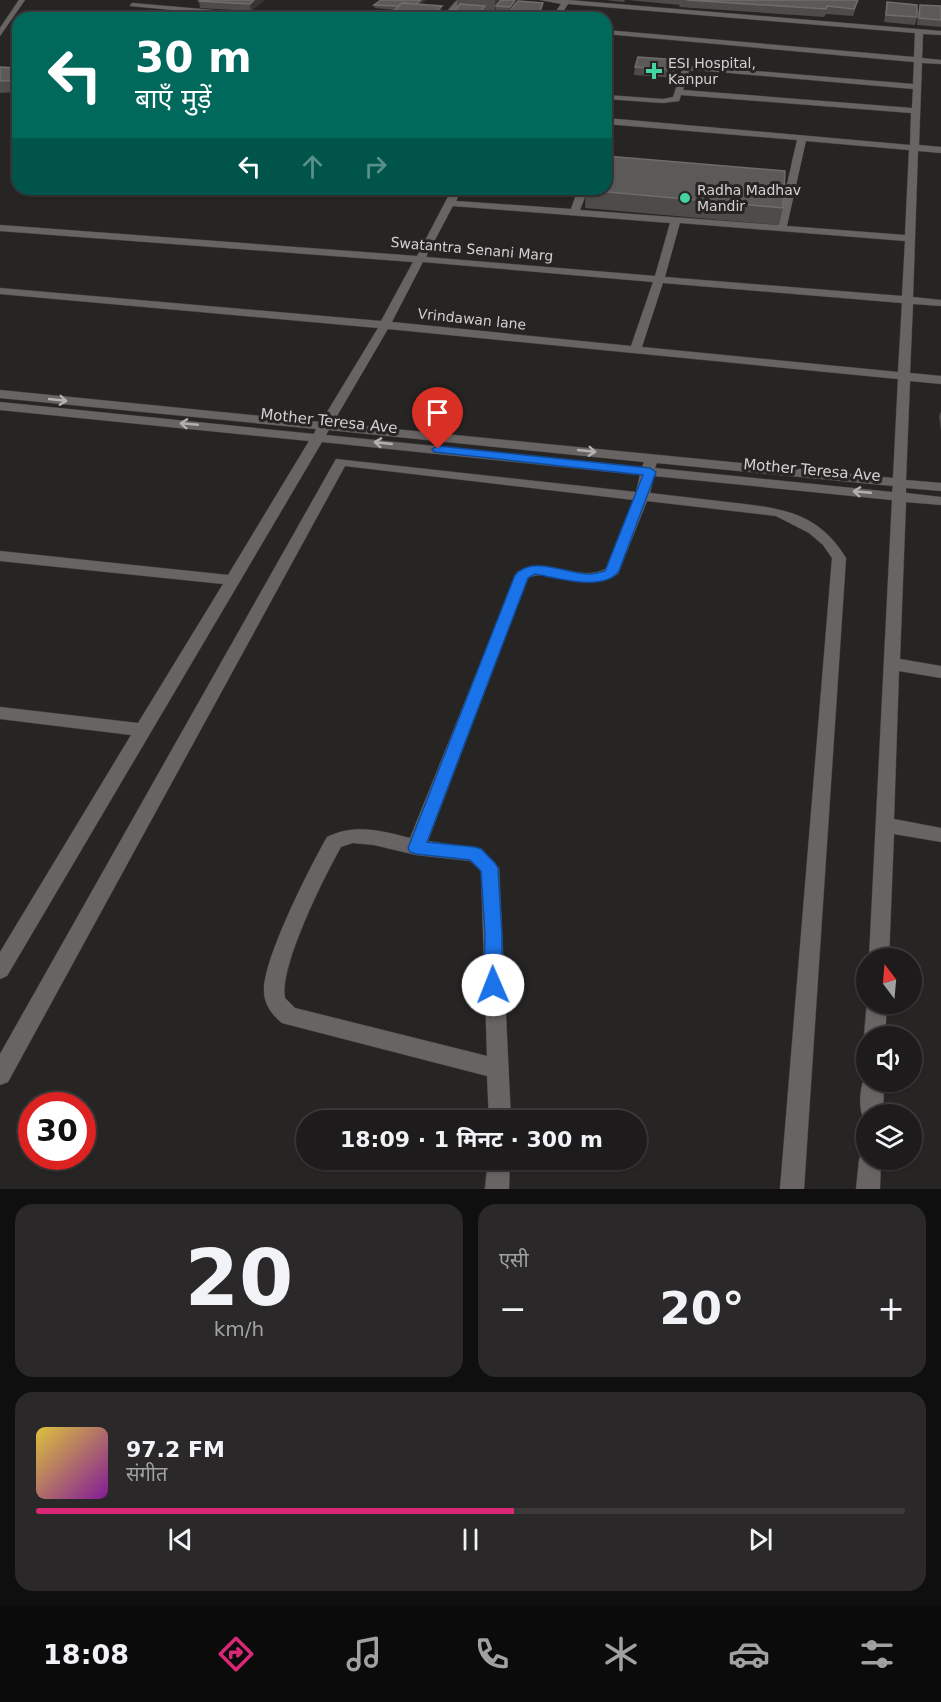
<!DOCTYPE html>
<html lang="hi">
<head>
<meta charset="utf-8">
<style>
	:root { --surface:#1d1b1b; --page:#2a2828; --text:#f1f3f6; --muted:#a0a1a3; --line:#3b393a; --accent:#db2777 }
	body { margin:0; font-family:"DejaVu Sans","Noto Sans Devanagari",sans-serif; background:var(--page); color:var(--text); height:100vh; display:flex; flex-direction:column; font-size:22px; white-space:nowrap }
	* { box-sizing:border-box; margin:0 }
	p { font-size:20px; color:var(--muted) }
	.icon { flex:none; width:33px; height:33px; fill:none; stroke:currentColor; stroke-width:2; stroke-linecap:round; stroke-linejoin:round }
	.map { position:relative; height:1189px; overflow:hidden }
	.panel { display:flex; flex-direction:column; gap:15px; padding:15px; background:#100f0f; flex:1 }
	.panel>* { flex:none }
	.banner { position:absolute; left:12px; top:12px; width:600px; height:183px; border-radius:18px; box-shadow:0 2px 4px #0004,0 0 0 2px var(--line); background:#00695c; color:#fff; overflow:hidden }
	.needle { width:39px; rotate:344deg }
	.tools { position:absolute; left:856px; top:948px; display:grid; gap:12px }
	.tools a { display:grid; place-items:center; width:66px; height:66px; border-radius:50%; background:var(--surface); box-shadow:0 2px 4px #0004,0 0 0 2px var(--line); font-size:30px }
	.speed { position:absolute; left:18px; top:1092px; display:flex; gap:12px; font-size:30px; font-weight:700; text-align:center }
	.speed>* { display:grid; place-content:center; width:78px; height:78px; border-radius:50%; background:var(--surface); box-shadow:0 2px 4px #0004,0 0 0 2px var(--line); line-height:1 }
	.speed .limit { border:9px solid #d22; background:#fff; color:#111 }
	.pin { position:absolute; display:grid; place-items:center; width:51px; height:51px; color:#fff; margin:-62px -26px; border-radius:50% 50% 50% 0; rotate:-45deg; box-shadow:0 0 6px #0007 }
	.pin .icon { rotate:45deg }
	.me { position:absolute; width:66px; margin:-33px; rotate:359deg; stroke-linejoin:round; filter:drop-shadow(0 0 4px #0008) }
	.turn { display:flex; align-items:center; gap:21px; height:126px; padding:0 24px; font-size:27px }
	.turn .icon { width:78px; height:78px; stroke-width:2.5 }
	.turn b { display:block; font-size:42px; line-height:51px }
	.lanes { display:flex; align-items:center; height:57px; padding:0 24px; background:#0003; justify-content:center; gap:30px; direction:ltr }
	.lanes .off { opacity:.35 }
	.big { font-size:45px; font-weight:700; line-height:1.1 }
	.panel .widget { flex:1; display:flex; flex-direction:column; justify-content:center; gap:9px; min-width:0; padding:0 21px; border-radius:18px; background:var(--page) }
	.panel .dial { align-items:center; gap:0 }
	.dial b { font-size:78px; line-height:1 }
	.song { display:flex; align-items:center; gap:18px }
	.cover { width:72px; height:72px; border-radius:9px; background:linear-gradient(135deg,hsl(50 70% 55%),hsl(290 70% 35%)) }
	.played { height:6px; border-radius:3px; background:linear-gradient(90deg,var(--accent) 55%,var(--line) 55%) }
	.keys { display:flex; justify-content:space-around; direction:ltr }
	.heat { display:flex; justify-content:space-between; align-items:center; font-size:33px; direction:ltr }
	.panel .tiles { flex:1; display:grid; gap:15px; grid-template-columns:1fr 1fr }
	.widget:last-child { grid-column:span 2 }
	.trip { position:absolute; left:296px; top:1110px; width:351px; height:60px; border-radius:30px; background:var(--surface); box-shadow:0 2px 4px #0004,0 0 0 2px var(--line); font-weight:700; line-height:60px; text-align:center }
	.tabs { display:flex; height:96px; justify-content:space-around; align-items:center; background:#0c0b0b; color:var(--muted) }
	.tabs .icon { width:42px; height:42px }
	.tabs .current { color:var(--accent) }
	.tabs b { font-size:27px; color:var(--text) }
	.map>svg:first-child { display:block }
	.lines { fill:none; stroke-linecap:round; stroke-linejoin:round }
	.minor-casing { stroke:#434040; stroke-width:1 }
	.minor { fill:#686464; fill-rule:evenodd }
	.wall { fill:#4e4b4b }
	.shaded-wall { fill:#383535 }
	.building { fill:#5c5959; stroke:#6f6c6c; stroke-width:1.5 }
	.oneway { stroke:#b3b0b0 }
	.route { fill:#1a73e8; stroke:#114b97; stroke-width:1.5 }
	.poi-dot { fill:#46d49e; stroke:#272424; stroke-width:2 }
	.labels { text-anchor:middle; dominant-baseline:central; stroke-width:6; stroke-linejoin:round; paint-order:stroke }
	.far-poi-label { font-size:14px; fill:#d3d1d1; stroke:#272424; text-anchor:start }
	.far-street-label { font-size:14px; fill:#d3d1d1; stroke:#272424 }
	.street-label { font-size:15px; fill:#d3d1d1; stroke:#272424 }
</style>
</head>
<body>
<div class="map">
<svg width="941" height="1189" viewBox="0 0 941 1189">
	<rect width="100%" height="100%" fill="#272424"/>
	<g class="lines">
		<defs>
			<g id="minor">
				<path d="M19,0H25L0,36V28Z"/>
				<path d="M457,0H464L449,18H441Z"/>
				<path d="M540,0H568L941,31V35L923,34L922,58L941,60V64L922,63L919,145L941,147V153L918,151L913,297L941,300V306L913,304L910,373L941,376V384L910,381L906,480L941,483V491L906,488V493L941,497V505L906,502L900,659L941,666V678L899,671L894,819L941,828V842L894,834L889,958H869L892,500L654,476L650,493C675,496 701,499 727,502C778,508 817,510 846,558L804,1189H780L832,558L823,545L809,533L776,516L647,501L618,574C582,596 558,565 528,578L428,841L482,849L499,868L511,1120H489L487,1076L282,1023C272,1015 264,1004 264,991C263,959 310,867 327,837C356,823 381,831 410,838L517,572C553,556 580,584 607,568L634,500L345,466L8,1082L0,1085V1054L336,459L636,492L640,475L322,442L7,976L0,979V952L131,735L0,719V707L138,723L223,584L0,561V551L228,575L309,441L0,410V402L314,434L316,429L0,398V390L321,422L378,328L0,294V288L381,321L413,262L0,231V225L417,256L452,189H462L456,201L571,209L578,189H588L580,210L778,225L786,189L764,187L759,184L764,181L787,184L797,140L606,124V118L910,145L911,113L681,95L679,101L663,103L606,99V95L663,99L673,97L683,67L695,66L913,84L914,62L606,34V30L914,57L915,33L568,4L559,18H551L561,4ZM695,70L913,89L912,108L683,90L689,71ZM806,141L909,150L905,235L787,226ZM453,206L670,223L655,276L426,257ZM680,223L905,241L902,296L665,277ZM423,262L653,282L631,346L392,322ZM663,283L902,303L898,372L642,347ZM388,329L898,379L893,478L333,423ZM329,430L644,462L642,467L326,435ZM657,463L893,486L892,492L655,468ZM353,843L374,845L416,855L470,861L481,871L487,1056L295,1008L285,998C279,967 324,877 341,847Z"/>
				<path d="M132,3L282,16L286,18H258L130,6Z"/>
				<path d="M867,1003L887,1004L885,1036H867V1042L864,1036Z"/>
				<path d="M867,1074V1082H884L883,1114H867V1123C857,1114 859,1084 867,1074Z"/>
				<path d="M867,1150V1160H881L880,1189H856L859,1160L862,1152Z"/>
				<path d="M488,1160H510L509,1189H485Z"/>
			</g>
		</defs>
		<!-- minor casing -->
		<use href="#minor" class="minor-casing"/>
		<!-- minor -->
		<use href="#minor" class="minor"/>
	</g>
	<!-- wall -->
	<g class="wall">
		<path d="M200,0H264L251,11L200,8L199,1Z"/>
		<path d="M426,0L420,5L442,13L438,18H387V17L395,10L375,8L374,5Z"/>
		<path d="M457,0H516V3L543,7L540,13H541L540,18H449L457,7Z"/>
		<path d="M605,0H625L624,2Z"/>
		<path d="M628,0H858L856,7L853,16L826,14L824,17L679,7L680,5Z"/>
		<path d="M887,2L917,17L915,25L884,22Z"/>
		<path d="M920,5L941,6V27L917,25L918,12Z"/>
		<path d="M679,60V68L675,78L634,75L635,67Z"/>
		<path d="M0,67L18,68V92L0,93Z"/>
		<path d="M586,190L783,208L779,225L585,208Z"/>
		<path d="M941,411V431L939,416Z"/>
	</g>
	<!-- shaded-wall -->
	<g class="shaded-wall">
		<path d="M254,0H264L251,11L250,4Z"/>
		<path d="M421,0H426L413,11L412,7Z"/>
		<path d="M495,0H503L496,6V12L495,14Z"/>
		<path d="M515,0H516V5L510,15V7Z"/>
		<path d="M543,3V7L539,17L541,13V17L538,18L539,13Z"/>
		<path d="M442,6V13L438,18H430Z"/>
	</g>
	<!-- building -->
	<g class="building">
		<path d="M200,0H254L250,4L199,1Z"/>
		<path d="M381,0H421L416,4L402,3L398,6L374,5Z"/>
		<path d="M501,0H515L510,7L496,6Z"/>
		<path d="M687,0H858L854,9L827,6L826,9Z"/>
		<path d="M518,1L543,3L539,13H541L538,18H536V16L500,13L503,11H510Z"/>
		<path d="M887,2L917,5V17L886,15Z"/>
		<path d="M402,3L442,6L430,18H402L387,17Z"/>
		<path d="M460,4L485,6L480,12L536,16L535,18H463L449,17Z"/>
		<path d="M920,5L941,6V20L919,18Z"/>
		<path d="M638,57L679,60L676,70L635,67Z"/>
		<path d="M0,67L18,68V80L0,81Z"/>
		<path d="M606,156L785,171L783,208L586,190L587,189H606Z"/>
	</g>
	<!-- one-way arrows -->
	<defs><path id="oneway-shaft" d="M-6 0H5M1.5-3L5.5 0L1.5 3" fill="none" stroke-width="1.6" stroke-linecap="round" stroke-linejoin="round" transform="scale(1.5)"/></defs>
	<g class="oneway">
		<use href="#oneway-shaft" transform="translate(58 400) rotate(6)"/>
		<use href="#oneway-shaft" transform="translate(189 424) rotate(-175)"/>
		<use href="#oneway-shaft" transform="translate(383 443) rotate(-174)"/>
		<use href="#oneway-shaft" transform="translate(587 451) rotate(6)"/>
		<use href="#oneway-shaft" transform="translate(862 492) rotate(-175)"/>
	</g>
	<!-- route -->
	<path class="route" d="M438,446L650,468L656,472L619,571C604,592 558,578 535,574L528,578L427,842L475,847L481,849L495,863L498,868L502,935V985L499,991L493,993L486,991L484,985L485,935L481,871L470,860L416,854L410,852L408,848L515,575C533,554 568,575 590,574C595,574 600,572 605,571L643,475L434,452L432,449Z"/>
	<!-- markers -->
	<g class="poi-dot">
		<path d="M651 62h6v6h6v6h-6v6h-6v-6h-6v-6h6z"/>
		<circle cx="685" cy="198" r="6"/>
	</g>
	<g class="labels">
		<!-- far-poi labels -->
		<g class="far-poi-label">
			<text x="668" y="63">ESI Hospital,<tspan x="668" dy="16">Kanpur</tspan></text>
			<text x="697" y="190">Radha Madhav<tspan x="697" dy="16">Mandir</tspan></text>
		</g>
		<!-- far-street labels -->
		<g class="far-street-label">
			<text transform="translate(472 249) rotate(5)">Swatantra Senani Marg</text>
			<text transform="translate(472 319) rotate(6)">Vrindawan lane</text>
		</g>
		<!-- street labels -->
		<g class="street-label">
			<text transform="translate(329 421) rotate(6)">Mother Teresa Ave</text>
			<text transform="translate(812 470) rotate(5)">Mother Teresa Ave</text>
		</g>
	</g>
</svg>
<div class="tools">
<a><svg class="needle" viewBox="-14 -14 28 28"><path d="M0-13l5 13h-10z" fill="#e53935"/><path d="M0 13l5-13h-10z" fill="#a0a1a3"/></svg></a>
<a><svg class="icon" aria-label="sound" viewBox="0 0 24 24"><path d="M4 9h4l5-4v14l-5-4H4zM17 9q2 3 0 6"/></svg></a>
<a><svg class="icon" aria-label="layers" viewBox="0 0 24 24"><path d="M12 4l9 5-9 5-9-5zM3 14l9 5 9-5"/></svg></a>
</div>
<div class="speed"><div class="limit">30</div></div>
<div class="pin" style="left:438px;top:449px;background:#d93025"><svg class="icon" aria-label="arrive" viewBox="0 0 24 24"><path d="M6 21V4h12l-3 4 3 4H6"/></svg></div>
<svg class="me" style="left:493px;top:985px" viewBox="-20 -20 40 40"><circle r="19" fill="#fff"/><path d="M0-13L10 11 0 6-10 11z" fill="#1a73e8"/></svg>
<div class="trip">18:09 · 1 मिनट · 300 m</div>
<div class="banner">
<div class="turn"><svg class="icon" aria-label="left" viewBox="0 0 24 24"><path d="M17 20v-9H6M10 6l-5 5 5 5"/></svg><div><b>30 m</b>बाएँ मुड़ें</div></div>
<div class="lanes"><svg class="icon" aria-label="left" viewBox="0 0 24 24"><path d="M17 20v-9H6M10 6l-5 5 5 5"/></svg><svg class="icon off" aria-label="ahead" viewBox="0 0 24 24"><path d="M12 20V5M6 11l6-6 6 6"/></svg><svg class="icon off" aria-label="right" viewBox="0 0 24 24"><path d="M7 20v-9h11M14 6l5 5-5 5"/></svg></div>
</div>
</div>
<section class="panel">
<div class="tiles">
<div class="widget dial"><b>20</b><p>km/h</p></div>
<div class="widget"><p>एसी</p>
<div class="heat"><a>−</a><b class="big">20°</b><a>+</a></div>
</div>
<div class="widget">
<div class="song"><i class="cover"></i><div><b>97.2 FM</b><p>संगीत</p></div></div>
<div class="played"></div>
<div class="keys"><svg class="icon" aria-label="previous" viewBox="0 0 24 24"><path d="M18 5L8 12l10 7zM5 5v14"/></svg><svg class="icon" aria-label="pause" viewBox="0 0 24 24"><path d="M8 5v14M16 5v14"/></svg><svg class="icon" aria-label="next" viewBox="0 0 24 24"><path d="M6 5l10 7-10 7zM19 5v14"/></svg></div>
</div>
</div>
</section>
<nav class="tabs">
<b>18:08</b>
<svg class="icon current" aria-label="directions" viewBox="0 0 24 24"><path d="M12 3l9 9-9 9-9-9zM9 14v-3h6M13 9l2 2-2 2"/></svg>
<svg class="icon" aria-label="music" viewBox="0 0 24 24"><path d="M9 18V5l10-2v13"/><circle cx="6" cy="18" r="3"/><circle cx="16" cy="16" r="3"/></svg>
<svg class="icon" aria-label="phone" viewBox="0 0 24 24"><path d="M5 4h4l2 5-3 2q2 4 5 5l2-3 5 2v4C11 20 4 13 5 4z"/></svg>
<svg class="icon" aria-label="climate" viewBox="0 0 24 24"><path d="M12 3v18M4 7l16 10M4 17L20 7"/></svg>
<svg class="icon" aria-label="car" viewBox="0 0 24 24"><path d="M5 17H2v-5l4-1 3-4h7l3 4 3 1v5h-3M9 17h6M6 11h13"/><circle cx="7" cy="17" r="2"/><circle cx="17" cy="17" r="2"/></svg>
<svg class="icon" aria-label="filters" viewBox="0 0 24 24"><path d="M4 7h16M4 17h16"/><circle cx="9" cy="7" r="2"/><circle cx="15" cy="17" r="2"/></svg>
</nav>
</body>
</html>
